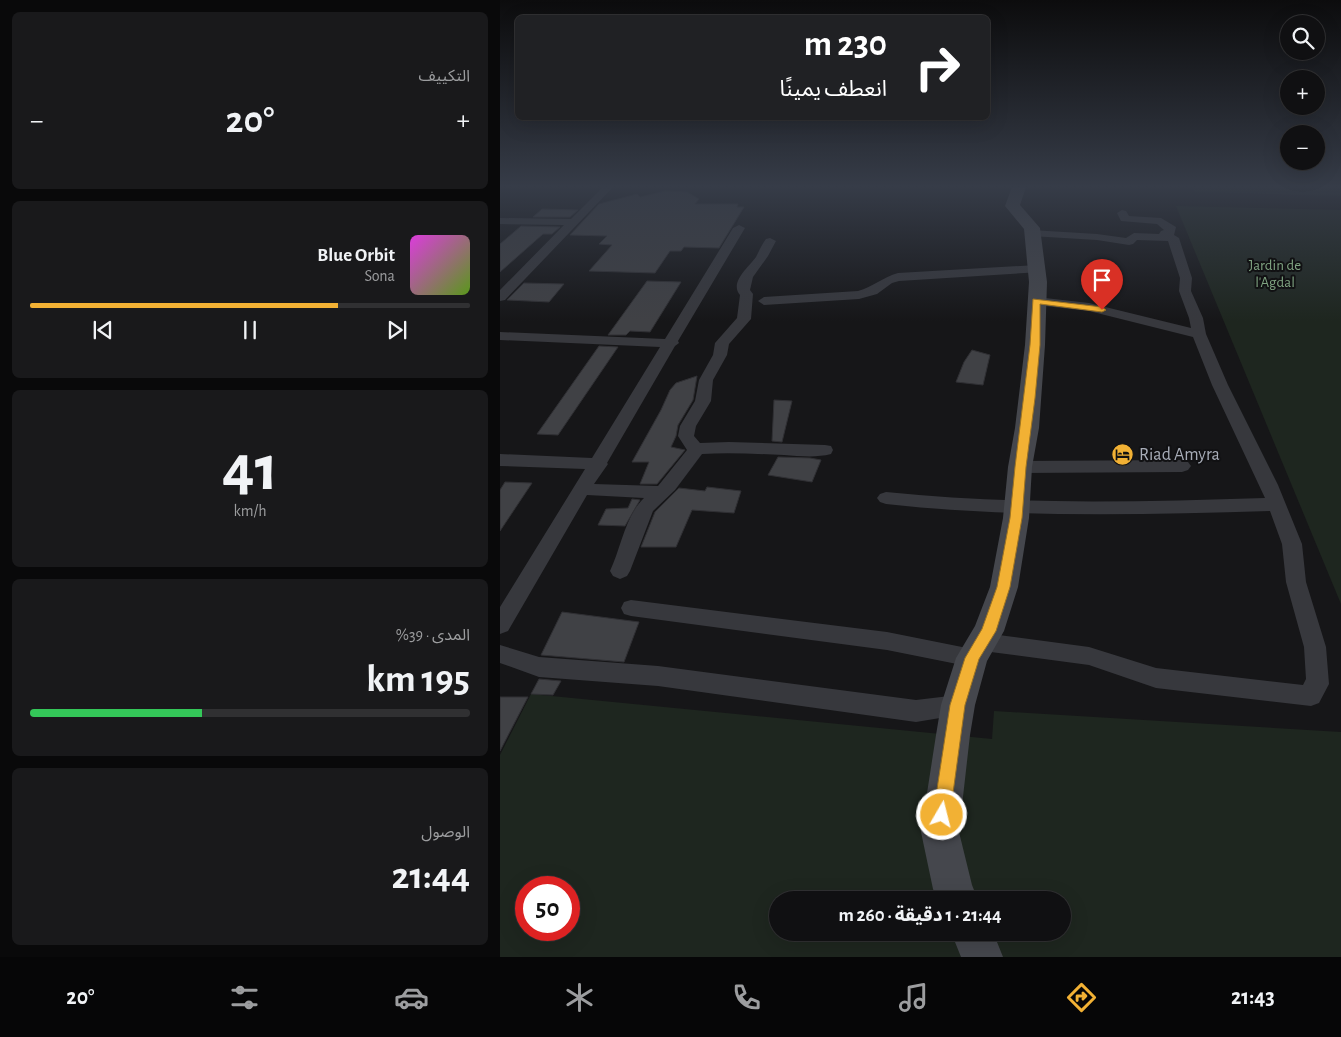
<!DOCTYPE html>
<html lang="ar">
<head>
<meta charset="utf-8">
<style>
	:root { --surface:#101012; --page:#19191b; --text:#f1f3f6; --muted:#9c9d9f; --line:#303032; --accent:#f2b134 }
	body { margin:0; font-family:"Alegreya Sans","Noto Sans Arabic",sans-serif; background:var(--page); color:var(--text); direction:rtl; height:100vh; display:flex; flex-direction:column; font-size:19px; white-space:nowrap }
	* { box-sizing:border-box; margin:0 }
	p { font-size:16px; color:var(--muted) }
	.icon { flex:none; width:28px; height:28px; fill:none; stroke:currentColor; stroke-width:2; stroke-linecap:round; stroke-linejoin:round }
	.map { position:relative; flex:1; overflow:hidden; direction:ltr }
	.drawer { display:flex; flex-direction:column; gap:12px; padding:12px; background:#09090a; width:500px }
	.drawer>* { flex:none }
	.top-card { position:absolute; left:15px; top:15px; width:475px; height:105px; border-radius:8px; box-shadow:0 5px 20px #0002,0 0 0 1px var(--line); direction:rtl; background:#202124; color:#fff; overflow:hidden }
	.tools { position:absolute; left:780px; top:15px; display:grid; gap:10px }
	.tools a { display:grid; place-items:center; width:45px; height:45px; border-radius:50%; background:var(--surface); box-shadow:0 5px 20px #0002,0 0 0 1px var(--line); font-size:25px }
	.speed { position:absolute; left:15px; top:876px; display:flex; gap:10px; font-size:25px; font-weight:700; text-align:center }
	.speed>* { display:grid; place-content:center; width:65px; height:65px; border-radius:50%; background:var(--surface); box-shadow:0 5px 20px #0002,0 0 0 1px var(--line); line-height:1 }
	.speed .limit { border:8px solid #d22; background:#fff; color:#111 }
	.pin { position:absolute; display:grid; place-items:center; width:42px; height:42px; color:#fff; margin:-51px -21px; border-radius:50% 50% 50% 0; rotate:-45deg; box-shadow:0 0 5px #0007 }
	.pin .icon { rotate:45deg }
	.me { position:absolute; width:55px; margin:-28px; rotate:8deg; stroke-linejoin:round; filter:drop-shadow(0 0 4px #0008) }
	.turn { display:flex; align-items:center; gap:18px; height:105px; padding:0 20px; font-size:22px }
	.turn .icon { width:65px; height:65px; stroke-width:2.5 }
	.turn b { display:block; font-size:35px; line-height:42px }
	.big { font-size:38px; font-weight:700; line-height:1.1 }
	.drawer .tile { flex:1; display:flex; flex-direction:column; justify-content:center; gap:8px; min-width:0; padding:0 18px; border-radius:8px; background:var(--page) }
	.drawer .dial { align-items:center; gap:0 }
	.dial b { font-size:65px; line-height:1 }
	.song { display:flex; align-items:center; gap:15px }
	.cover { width:60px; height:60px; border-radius:8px; background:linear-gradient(135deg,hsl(300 70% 55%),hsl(90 70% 35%)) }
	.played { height:5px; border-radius:2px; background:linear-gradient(90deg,var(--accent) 70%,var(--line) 70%) }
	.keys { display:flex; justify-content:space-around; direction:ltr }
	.heat { display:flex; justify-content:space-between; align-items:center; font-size:28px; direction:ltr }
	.charge { height:8px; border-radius:4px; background:linear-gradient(90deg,#34c759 39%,var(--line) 0) }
	.trip { position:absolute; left:269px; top:891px; width:302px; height:50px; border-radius:25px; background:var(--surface); box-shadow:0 5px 20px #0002,0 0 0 1px var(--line); font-weight:700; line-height:50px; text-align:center; direction:rtl }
	.tab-bar { display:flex; height:80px; justify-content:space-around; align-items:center; background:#060607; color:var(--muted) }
	.tab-bar .icon { width:35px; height:35px }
	.tab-bar .selected { color:var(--accent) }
	.tab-bar b { font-size:22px; color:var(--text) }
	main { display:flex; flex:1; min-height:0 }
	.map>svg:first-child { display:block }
	.green { fill:#1e261f; fill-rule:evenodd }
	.building { fill:#404145; stroke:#303034 }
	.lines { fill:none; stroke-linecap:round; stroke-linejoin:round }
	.street { fill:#37383d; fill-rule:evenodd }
	.secondary { fill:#45474d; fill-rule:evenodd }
	.route { fill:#f2b134; stroke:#9d7322 }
	.labels { text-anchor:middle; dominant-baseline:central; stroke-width:4; stroke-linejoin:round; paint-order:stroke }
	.far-park-label { font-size:15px; fill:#7fa381; stroke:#111113 }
	.poi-label { font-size:18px; fill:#a8adb8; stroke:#111113; text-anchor:start }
</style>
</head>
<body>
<main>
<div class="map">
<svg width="841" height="957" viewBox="0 0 841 957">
	<rect width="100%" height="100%" fill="#161618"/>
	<!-- green -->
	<g class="green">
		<path d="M692,187H841V196L695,192Z"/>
		<path d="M676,206L841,210V604Z"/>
		<path d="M31,694L492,739L494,711L841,732V957H0V755ZM26,888H69V930H26ZM278,900H562V932H278Z"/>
	</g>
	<!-- building -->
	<g class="building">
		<path d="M165,191L187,192L199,199L195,204H238L237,207H244L219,248L184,247L181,251H170L155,273L89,271L112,245L99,244L107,236L70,235L99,204L137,194L140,197Z"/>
		<path d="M42,209L78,210L70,217H33Z"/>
		<path d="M21,226L60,227L52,234H43L0,272V244Z"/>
		<path d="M147,281L181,282L150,332L130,331L126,335H108Z"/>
		<path d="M24,283L64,284L49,302L7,300Z"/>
		<path d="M99,346L118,347L58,435L37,434Z"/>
		<path d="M472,350L490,355L483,385L456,382L464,362Z"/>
		<path d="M197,376L193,400L178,425L176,436L171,447L185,450L157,484H140L149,462H132L161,410L170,390L176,383Z"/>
		<path d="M274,400L292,401L282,442L272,441Z"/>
		<path d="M278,457L310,458L321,460L312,482L268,475Z"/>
		<path d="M5,482L32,483L0,531V490Z"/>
		<path d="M207,487L241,491L234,513L192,510L176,547H141L155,512L179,488L205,491Z"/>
		<path d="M132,499L140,500L125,526L98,525L106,509L128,508Z"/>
		<path d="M62,612L139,622L124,662L41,655Z"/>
		<path d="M39,679L61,681L53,695L31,694Z"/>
		<path d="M0,697H28L0,751Z"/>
	</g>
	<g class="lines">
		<!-- street -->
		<g class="street">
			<path d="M103,187H113L5,300L0,301V290L64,225L0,224V218L71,219Z"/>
			<path d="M622,210L626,211L629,216L661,218L676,227L674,235L679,238L692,278L691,291L703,318L706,334L728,385L778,485L802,544L806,582L826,647L829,684L819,703L811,706L656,688L589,665L483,651L475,648L472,642L475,636L483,633L589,647L656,668L803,685L806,679L804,647L786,582L782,544L770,511C641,515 514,518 386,504L380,502L377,498L380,494L386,492C512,505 638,502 765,498L712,385L693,337L589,311L536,305L530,301L536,297L589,303L691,328L689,318L679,291L680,278L668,241L637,240L633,244L629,245L597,240L531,236L525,233L531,230L597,234L626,238L634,233L659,234L661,231L664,230L657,224L621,221L617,213Z"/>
			<path d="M239,225L245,228L178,341L179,343L175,346L107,463L108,464L94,484L158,486L187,450L178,436L180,426L195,401L199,380L213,355L215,343L237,318L240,295C229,282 249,267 256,257C259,251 262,244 266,239L270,238L276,241L268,256L253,277L250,290L253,294L251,319L229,344L227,355L213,380L211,401L196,426L194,436L200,443L229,442L325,445L331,446L333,450L331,454C316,458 299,456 284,455C257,454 229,452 202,454L175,490L153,511L130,571L127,576L120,579L113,576L110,571C121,548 125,516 144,498L87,495L8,631L0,634V607L85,469L0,466V454L92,458L160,347L0,340V332L165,339L233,228Z"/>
			<path d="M537,265L543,269L541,272L399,281L392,283L377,294L359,299L264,305L258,301L264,297L358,291C373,287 383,277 398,273Z"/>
			<path d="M682,460L688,462L691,466L688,470L682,472L520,473L514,471L511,467L514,463L520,461Z"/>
			<path d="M131,600L387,632L472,649L480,651L483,658L480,665L472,667L387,650L131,616L124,614L121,608L124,602Z"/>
			<path d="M0,645L39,657L158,666L416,700L458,695L466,698L470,705L466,712L458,715L416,722L158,686L39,677L0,663Z"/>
		</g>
		<!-- secondary -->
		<g class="secondary">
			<path d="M512,187H526L520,205L540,228L547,282L545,345L539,428L532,467L529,518L518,587L504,631L487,661L475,705L470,735L459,832L472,885L478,900H438L433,889L421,832L436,735L441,705L456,658L475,626L490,587L503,518L508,467L515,428L525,345L529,282L524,229L505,206Z"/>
			<path d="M451,932H493L503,957H461Z"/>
		</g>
	</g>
	<!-- sky -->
	<linearGradient id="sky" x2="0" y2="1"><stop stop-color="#0c0c0d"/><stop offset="0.58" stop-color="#363c48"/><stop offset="1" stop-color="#363c48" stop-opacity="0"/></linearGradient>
	<rect width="841" height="321" fill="url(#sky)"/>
	<!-- route -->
	<path class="route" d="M533,299L602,307L606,310L602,312L540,304V345L535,398L526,467L522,518L510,587L496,631L479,659L465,705L450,815L448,821L442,823L436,821L433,815L450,705L465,658L482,629L497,587L510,518L515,467L530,345Z"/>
	<!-- icons -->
	<defs>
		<symbol id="hotel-disc" viewBox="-11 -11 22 22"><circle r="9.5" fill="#f2b134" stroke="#111113"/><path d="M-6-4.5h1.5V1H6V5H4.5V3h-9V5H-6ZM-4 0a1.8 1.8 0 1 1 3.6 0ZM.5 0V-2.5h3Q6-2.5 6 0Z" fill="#111"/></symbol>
	</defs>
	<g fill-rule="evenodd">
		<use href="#hotel-disc" x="610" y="442" width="25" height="25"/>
	</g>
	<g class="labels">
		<!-- far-park labels -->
		<g class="far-park-label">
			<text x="775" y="265">Jardin de<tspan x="775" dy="17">l'Agdal</tspan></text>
		</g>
		<!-- poi labels -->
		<g class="poi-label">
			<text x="639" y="455">Riad Amyra</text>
		</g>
	</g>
</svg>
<div class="tools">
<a><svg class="icon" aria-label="search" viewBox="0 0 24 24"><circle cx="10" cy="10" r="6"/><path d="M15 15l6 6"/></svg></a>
<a>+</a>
<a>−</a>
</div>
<div class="speed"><div class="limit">50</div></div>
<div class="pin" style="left:602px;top:310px;background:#d93025"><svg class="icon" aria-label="arrive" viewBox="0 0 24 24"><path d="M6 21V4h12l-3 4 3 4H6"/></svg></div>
<svg class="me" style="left:442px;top:815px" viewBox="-20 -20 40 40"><circle r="17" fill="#f2b134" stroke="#fff" stroke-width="3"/><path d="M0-11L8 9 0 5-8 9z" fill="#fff"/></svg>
<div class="trip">21:44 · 1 دقيقة · 260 m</div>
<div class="top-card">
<div class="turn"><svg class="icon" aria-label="right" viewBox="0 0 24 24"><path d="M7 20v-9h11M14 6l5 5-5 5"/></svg><div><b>230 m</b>انعطف يمينًا</div></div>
</div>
</div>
<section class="drawer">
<div class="tile"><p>التكييف</p>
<div class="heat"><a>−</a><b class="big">20°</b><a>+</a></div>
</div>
<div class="tile">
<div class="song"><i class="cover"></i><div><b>Blue Orbit</b><p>Sona</p></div></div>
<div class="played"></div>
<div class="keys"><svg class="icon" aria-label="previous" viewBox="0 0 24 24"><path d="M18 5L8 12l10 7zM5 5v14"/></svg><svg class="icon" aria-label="pause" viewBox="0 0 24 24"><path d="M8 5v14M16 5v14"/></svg><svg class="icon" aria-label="next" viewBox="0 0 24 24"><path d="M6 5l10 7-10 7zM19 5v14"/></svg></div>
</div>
<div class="tile dial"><b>41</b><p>km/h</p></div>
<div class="tile"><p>المدى · 39%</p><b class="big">195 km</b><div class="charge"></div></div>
<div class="tile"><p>الوصول</p><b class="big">21:44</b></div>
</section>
</main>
<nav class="tab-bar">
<b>21:43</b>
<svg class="icon selected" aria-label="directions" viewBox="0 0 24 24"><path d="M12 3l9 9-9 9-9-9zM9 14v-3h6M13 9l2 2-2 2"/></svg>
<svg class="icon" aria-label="music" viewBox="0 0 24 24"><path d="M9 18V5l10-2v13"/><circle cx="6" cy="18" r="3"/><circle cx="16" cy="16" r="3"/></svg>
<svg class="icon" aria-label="phone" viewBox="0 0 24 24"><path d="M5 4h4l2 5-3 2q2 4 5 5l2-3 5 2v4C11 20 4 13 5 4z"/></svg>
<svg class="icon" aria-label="climate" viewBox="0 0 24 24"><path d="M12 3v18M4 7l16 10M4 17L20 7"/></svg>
<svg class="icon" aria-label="car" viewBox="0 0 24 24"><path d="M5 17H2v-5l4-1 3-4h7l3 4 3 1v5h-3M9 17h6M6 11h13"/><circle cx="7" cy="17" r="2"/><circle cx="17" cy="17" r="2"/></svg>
<svg class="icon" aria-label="filters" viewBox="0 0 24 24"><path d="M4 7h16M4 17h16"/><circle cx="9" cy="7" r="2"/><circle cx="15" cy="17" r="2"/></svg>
<b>20°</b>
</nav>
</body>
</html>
